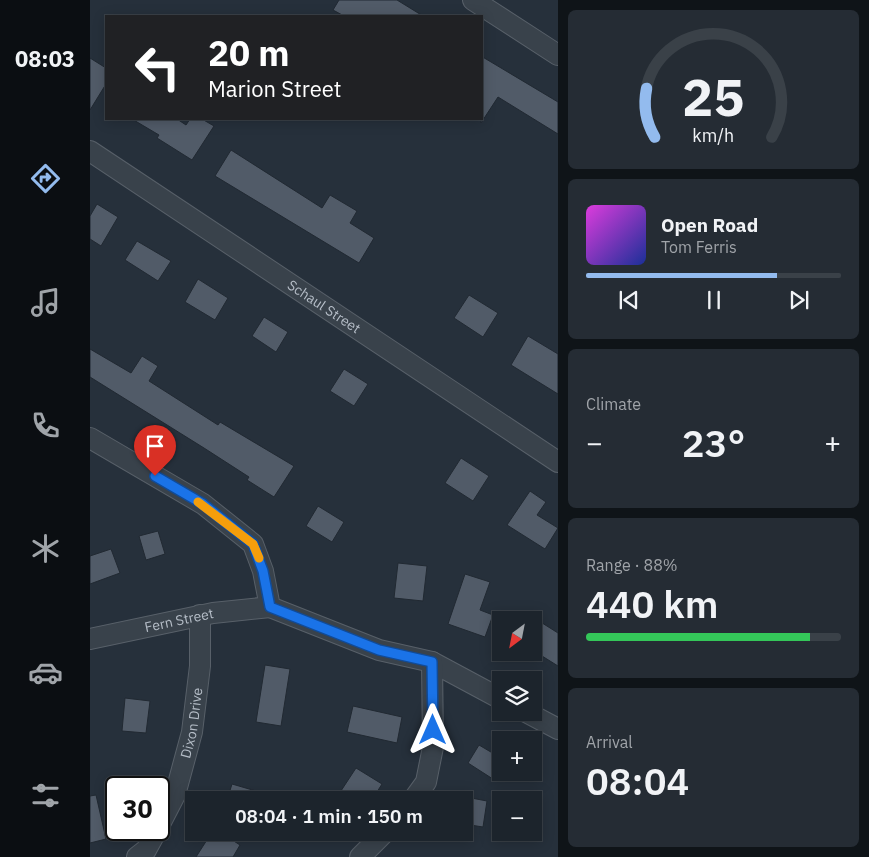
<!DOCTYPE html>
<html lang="en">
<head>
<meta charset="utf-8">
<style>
	:root { --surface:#1c242c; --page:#252c34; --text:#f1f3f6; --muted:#a0a4a9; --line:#3a4148; --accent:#93bbee }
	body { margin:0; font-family:"IBM Plex Sans",sans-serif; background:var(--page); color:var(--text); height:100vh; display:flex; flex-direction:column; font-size:19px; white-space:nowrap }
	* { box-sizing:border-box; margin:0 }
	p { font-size:16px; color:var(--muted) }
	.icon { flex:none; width:28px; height:28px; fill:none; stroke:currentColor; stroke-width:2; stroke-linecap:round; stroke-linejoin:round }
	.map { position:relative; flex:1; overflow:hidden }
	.side { display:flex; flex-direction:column; gap:10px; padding:10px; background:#0f1418; width:311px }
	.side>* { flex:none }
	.banner { position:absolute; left:15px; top:15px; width:378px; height:105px; border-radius:0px; box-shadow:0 2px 12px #0003,0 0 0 1px var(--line); background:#202124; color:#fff; overflow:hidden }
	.needle { width:32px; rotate:212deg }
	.buttons { position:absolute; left:402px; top:611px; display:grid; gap:10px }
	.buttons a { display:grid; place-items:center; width:50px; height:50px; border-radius:0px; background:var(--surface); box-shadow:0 2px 12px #0003,0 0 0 1px var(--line); font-size:25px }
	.speed { position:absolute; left:15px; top:776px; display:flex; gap:10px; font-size:25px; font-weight:700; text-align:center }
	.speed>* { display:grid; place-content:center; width:65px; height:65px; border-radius:50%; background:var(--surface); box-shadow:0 2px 12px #0003,0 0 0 1px var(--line); line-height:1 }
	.speed .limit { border:2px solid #111; border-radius:8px; background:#fff; color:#111 }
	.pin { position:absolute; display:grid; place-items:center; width:42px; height:42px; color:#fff; margin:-51px -21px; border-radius:50% 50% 50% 0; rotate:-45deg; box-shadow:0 0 5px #0007 }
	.pin .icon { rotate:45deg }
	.me { position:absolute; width:55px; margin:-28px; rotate:0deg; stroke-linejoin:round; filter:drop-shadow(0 0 4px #0008) }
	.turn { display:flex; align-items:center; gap:18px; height:105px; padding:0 20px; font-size:22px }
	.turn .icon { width:65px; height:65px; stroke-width:2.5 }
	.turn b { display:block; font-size:35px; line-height:42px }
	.big { font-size:38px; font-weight:600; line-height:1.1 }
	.side .card { flex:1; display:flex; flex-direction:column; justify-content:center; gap:8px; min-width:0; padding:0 18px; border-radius:8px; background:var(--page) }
	.side .dial { align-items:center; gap:0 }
	.dial svg { height:130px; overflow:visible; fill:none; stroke:var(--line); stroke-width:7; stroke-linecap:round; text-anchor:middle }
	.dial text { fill:var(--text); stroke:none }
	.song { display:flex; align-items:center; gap:15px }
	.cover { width:60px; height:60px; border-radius:8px; background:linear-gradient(135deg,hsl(300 70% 55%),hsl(230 70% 35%)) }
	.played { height:5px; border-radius:2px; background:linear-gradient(90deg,var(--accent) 75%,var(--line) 75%) }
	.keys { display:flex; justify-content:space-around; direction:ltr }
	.heat { display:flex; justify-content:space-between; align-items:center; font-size:28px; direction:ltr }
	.charge { height:8px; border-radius:4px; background:linear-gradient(90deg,#34c759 88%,var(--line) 0) }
	.trip { position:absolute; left:95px; top:791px; width:288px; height:50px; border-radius:0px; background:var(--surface); box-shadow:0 2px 12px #0003,0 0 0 1px var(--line); font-weight:600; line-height:50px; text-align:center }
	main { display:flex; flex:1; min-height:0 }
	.tab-bar { display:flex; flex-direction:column; width:90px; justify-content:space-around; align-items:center; background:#0b0e12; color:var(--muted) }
	.tab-bar .icon { width:35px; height:35px }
	.tab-bar .active { color:var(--accent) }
	.tab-bar b { font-size:22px; color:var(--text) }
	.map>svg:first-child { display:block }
	.building { fill:#515b68; stroke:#212932 }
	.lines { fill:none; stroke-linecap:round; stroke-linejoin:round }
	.street-casing { stroke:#586069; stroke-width:22 }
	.street { stroke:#39424b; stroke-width:20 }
	.route-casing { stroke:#114b97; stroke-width:12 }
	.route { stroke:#1a73e8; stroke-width:9 }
	.slow { stroke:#f59e0b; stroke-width:9 }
	.labels { text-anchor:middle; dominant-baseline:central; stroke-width:5; stroke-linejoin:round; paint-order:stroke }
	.street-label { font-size:14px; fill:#b5bdc7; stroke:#1f2730 }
</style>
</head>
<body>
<main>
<nav class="tab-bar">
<b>08:03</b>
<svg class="icon active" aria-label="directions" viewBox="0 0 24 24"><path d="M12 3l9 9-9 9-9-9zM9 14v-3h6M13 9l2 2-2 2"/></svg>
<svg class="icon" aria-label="music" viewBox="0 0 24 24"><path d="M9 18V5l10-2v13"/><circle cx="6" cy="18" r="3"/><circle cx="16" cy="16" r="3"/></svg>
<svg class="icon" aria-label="phone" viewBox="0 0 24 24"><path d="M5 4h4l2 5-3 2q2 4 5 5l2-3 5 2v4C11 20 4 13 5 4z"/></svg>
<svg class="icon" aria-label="climate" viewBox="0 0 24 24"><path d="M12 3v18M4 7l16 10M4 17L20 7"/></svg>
<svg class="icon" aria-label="car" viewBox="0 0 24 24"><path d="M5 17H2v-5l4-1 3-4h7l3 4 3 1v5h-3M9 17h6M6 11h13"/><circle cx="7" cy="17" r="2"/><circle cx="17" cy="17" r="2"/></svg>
<svg class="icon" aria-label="filters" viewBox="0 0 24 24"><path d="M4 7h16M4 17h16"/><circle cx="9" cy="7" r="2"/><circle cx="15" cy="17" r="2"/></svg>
</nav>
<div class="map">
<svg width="468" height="857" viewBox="0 0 468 857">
	<rect width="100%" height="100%" fill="#26303b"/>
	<!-- building -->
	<g class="building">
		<path d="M249,0H307L333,16H254L243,10Z"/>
		<path d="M391,56L468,102V134L408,97L391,123Z"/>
		<path d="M0,58L16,68V84L0,110Z"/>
		<path d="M42,119H87L96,125L100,119H112L124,126L102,160L67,138L69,135Z"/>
		<path d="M141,150L232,208L240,195L267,211L260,223L284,238L269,263L125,176Z"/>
		<path d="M7,204L28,217L11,246L0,239V216Z"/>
		<path d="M47,241L81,261L68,281L35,260Z"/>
		<path d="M108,279L138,298L125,320L95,302Z"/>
		<path d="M379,295L408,313L393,337L364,318Z"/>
		<path d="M174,317L198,332L186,352L162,336Z"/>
		<path d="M438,336L468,354V394L421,365Z"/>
		<path d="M0,349L41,373L52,356L68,366L59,381L128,425L130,422L204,466L184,497L157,480L159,477L114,448L0,377Z"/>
		<path d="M254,369L278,384L264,406L240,391Z"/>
		<path d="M371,458L399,476L383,501L355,483Z"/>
		<path d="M440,491L456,502L447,515L468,528L455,549L417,525Z"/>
		<path d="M228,506L254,522L242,542L216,526Z"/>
		<path d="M68,531L75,554L56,560L49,536Z"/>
		<path d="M21,549L30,573L0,584V556Z"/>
		<path d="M308,563L337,566L333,601L304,598Z"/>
		<path d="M375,574L400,582L390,610L403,615L395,637L358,624Z"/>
		<path d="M449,621L468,633V666L444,651V630Z"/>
		<path d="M175,665L200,669L191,726L166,722Z"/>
		<path d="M35,698L60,701L56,733L32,731Z"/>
		<path d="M263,706L312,717L307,743L257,732Z"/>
		<path d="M389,745L411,758V772L406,781L378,763Z"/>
		<path d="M266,768L292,784L282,800H245Z"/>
		<path d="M142,784L183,796L182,800H137Z"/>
		<path d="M6,795L16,839L0,843V796Z"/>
		<path d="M376,797L397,801L393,827L374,824Z"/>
		<path d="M122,832H130L150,845L143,857H106Z"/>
	</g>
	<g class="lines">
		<defs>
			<g id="street">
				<path d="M383,0L468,55"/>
				<path id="s1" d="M0,151L468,462"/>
				<path d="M0,438L113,504L163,544L173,571L180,607L289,650L342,662L411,699"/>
				<path id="s2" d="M0,639L123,613L180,607"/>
				<path d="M436,712L468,729"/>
				<path d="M323,800L336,782L343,747L342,662"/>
				<path id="s3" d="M69,826L85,795L102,732L110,666V615"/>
				<path d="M47,857L56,850L67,830"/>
				<path d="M270,857L295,832"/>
			</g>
		</defs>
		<!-- street casing -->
		<use href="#street" class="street-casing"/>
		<!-- street -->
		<use href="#street" class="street"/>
	</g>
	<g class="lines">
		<defs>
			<path id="route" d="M65,476L113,504L163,544L173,571L180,607L289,650L342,662L343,730"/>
		</defs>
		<!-- route casing -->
		<use href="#route" class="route-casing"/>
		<!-- route -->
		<use href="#route" class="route"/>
		<!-- slow -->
		<path class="slow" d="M108,502L163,544L169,558"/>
	</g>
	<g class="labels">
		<!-- street labels -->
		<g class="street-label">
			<text stroke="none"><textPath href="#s1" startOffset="281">Schaul Street</textPath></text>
			<text stroke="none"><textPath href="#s2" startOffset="91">Fern Street</textPath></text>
			<text stroke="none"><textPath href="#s3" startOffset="109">Dixon Drive</textPath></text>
		</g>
	</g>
</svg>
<div class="buttons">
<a><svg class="needle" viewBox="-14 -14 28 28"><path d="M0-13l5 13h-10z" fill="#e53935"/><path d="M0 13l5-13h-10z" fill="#a0a4a9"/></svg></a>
<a><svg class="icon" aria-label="layers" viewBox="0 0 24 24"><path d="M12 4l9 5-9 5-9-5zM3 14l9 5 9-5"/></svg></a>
<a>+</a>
<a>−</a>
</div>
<div class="speed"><div class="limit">30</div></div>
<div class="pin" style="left:65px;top:476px;background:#d93025"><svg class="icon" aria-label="arrive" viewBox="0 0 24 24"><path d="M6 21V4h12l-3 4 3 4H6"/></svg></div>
<svg class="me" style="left:343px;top:730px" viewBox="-20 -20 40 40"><path d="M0-17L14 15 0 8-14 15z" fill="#1a73e8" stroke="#fff" stroke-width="4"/></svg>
<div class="trip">08:04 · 1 min · 150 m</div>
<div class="banner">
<div class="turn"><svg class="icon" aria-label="left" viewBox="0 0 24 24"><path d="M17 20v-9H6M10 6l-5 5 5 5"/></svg><div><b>20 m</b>Marion Street</div></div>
</div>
</div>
<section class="side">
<div class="card dial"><svg viewBox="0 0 100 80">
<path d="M14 69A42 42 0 1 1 86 69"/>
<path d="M14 69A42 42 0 0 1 9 39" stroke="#93bbee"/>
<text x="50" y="56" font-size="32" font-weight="700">25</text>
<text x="50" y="72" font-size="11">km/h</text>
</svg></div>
<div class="card">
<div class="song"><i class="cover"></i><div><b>Open Road</b><p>Tom Ferris</p></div></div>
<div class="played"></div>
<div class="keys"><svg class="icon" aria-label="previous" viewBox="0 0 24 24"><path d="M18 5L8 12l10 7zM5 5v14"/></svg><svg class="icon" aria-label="pause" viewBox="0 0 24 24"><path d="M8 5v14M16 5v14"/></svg><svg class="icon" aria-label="next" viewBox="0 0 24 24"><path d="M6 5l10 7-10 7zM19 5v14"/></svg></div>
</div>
<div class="card"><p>Climate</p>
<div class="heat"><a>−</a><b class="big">23°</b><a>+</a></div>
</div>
<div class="card"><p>Range · 88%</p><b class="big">440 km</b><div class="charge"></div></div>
<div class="card"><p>Arrival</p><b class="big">08:04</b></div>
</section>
</main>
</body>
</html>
